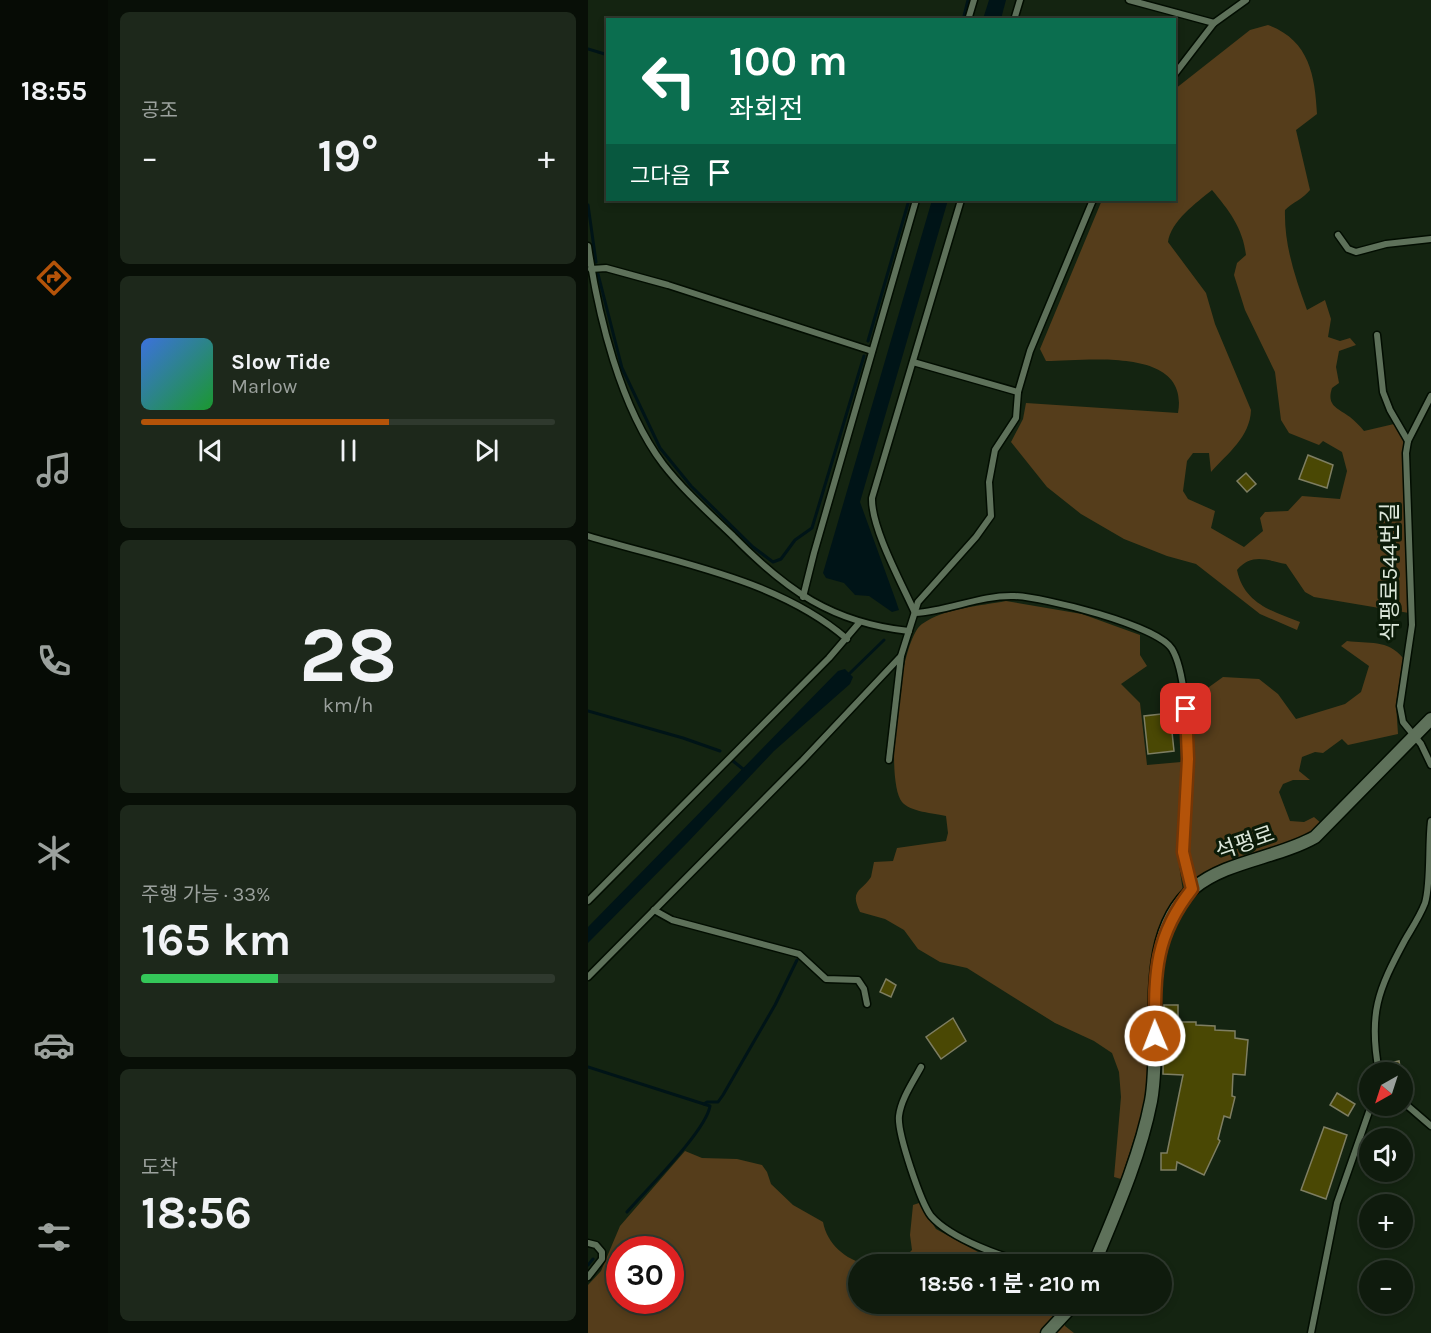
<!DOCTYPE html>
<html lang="ko">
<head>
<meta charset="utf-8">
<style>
	:root { --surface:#0f1b0d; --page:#1d281b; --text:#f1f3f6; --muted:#9ba19d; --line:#2f392e; --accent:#b45309 }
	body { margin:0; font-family:Karla,"Noto Sans KR",sans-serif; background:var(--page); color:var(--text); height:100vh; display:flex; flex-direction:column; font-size:22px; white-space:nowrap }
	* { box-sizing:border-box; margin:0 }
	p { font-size:20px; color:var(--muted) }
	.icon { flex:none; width:33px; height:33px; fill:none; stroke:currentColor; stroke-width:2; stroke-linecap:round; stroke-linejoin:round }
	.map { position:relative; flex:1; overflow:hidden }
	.sheet { display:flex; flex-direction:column; gap:12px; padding:12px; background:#080f07; width:480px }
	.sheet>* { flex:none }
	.banner { position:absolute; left:18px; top:18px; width:570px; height:183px; border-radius:0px; box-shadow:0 3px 9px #0003,0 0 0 2px var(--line); background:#0b6e4f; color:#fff; overflow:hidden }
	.needle { width:39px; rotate:219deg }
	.controls { position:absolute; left:771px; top:1062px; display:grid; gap:12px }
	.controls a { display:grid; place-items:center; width:54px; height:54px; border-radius:50%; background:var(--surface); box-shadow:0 3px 9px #0003,0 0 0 2px var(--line); font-size:30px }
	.speed { position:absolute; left:18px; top:1236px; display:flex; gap:12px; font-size:30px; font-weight:700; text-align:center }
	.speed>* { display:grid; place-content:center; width:78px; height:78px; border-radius:50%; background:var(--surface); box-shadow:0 3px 9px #0003,0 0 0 2px var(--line); line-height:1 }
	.speed .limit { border:9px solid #d22; background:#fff; color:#111 }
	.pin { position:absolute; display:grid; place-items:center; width:51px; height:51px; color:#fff; margin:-26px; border-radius:12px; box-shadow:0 3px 9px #0006 }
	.me { position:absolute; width:66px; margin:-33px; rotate:359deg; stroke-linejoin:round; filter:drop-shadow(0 0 4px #0008) }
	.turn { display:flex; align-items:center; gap:21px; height:126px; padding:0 24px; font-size:27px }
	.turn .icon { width:78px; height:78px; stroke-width:2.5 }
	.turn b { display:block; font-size:42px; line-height:51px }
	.then { display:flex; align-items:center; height:57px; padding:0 24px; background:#0003; gap:12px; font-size:22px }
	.big { font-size:45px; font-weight:700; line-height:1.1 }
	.sheet .tile { flex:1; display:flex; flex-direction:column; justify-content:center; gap:9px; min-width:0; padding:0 21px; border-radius:9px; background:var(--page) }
	.sheet .dial { align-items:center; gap:0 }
	.dial b { font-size:78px; line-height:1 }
	.song { display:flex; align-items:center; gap:18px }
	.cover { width:72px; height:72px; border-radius:9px; background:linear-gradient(135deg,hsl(220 70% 55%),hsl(130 70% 35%)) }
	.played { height:6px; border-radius:3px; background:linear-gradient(90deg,var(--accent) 60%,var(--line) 60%) }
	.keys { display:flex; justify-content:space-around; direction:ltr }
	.heat { display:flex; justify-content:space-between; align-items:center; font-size:33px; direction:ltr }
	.charge { height:9px; border-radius:4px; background:linear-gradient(90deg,#34c759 33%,var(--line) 0) }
	.trip { position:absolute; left:260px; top:1254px; width:324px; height:60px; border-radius:30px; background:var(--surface); box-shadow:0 3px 9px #0003,0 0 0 2px var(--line); font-weight:700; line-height:60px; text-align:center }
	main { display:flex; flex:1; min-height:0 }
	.tabs { display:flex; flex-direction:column; width:108px; justify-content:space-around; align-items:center; background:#060b05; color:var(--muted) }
	.tabs .icon { width:42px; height:42px }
	.tabs .selected { color:var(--accent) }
	.tabs b { font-size:27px; color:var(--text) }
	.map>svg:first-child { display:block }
	.green { fill:#553d1b; fill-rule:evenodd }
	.water { fill:#001417 }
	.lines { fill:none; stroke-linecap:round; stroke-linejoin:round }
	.stream { stroke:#001417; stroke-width:3 }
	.building { fill:#4a4804; stroke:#7e7e62; stroke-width:1.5 }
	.lane-casing { stroke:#020d01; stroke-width:9 }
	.street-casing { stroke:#020d01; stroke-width:15 }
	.lane { stroke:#5e715a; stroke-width:6 }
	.street { stroke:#5e715a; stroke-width:12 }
	.route-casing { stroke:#753606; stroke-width:15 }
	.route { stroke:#b45309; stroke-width:10 }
	.labels { text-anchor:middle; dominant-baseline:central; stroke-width:6; stroke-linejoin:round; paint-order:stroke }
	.street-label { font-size:22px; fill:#dbe6d9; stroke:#0b1b08 }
</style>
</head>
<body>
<main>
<nav class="tabs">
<b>18:55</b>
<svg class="icon selected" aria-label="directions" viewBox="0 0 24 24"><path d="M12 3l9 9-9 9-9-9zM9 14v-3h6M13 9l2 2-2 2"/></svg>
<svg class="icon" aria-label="music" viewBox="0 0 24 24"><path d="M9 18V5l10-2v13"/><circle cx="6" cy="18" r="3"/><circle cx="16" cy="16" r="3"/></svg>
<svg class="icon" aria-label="phone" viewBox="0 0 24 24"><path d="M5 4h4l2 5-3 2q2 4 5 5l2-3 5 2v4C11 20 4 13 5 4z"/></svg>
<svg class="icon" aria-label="climate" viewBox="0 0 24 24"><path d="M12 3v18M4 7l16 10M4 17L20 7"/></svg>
<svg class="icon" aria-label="car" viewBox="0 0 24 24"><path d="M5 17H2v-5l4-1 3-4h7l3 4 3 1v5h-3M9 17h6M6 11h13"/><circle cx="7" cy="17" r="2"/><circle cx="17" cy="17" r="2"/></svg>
<svg class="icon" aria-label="filters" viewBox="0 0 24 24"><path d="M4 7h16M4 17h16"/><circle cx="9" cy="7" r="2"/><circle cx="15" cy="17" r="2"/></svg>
</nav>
<section class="sheet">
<div class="tile"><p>공조</p>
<div class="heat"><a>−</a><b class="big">19°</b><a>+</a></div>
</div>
<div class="tile">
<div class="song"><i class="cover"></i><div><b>Slow Tide</b><p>Marlow</p></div></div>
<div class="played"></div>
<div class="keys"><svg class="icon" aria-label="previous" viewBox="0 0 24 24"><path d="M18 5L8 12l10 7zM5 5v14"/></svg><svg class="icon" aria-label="pause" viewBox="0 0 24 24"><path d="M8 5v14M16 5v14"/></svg><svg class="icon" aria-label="next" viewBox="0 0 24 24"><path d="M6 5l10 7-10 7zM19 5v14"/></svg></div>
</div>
<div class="tile dial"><b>28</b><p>km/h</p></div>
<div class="tile"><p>주행 가능 · 33%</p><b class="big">165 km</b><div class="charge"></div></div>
<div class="tile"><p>도착</p><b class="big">18:56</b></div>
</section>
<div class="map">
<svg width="843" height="1333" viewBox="0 0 843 1333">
	<rect width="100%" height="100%" fill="#142411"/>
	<!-- green -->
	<g class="green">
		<path d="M680,25C721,40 727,75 729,114L708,130L722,190C715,199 705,202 697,210C696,245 707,277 719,310L737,300L743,319L740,337L752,341L762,338L768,345L751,351L748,367L751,383L744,388C738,406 750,408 762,417C767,421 772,426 776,431L806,424L817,441V447L815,487L819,529L821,613L726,597L717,592L698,564C678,560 664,553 649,570C656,603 683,611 712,622L709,630L672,614L608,564L579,556L536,539L493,514L459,487L423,442L435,419L438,403L590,413C602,346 499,361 458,361L452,349L514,200H586L587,89L662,30ZM624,190C640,209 655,228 658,255L649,263L646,275L657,310L687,372L693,420L701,433L731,445L735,441L754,452L759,471L752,499L714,496L700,511L677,512L672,518L675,531L656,547L623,528L627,511L600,499L595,491L599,461L605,453H621L623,472C640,453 662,437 663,410L627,324L618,293L580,242C583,221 608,203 624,190Z"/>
		<path d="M418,601L494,614L552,635V655L559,666L533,684L552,703L559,765L593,762L589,852L595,891L571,929L566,954L562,1067L556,1108L533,1179L526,1177L533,1097L531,1072L524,1053L506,1041L467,1023L379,968L352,962L330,949L316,930L297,919L272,912C261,890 274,891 283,877L286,862L305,861L309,848L358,841L360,833L358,816C346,813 322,812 314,802C296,780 311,640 334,624C357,608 392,606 418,601Z"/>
		<path d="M759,641C780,644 800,639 815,658L808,704L810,734L760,745L754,739L735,753L727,752L714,757L711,771L722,780H705L695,784L691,792L702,821L716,822L726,817L734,824C698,849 658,862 617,877L607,878L599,873L604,810L603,700L635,677L671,679L690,694L708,719L757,704L773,692L781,666L753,646Z"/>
		<path d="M97,1151L114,1158L149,1159L174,1165L179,1172L183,1184L205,1205L235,1222C239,1244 258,1260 278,1264H270V1304H476L472,1313L477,1326L486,1333H0V1285L13,1271L32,1226ZM32,1250H82V1300H32Z"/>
		<path d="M331,1203L348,1229L390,1252L425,1264H310L324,1250L322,1235L325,1205Z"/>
	</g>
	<!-- water -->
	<g class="water">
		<path d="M401,0H418L413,19H395Z"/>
		<path d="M344,200H360L272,502L308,601L311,610L304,612L281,596L267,595L256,583L238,578L235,573Z"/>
		<path d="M257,669L265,677L262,684L186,751L100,842L0,943V927L250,671Z"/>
	</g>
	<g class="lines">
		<!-- stream -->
		<g class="stream">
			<path d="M375,20L380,0"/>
			<path d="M0,49L20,55"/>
			<path d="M0,205L8,262"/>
			<path d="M10,274L34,368L72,448L103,486L165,547L185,562L193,559L207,540L224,528L276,356"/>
			<path d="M280,341L321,200"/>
			<path d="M261,674L296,640"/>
			<path d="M0,711L95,738L132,751"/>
			<path d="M145,761L155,769"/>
			<path d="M0,1067L122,1106C118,1131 58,1190 39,1212"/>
			<path d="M116,1104L119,1102H130L135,1095L187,1005L209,960"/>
			<path d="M0,1265L5,1259"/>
		</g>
	</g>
	<!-- building -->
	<g class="building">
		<path d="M720,455L745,465L739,488L711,479Z"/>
		<path d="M658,473L668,484L659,492L649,481Z"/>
		<path d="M582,713L586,751L560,754L556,716Z"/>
		<path d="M298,979L308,985L303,997L292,992Z"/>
		<path d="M576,1005H590V1022H608V1025L627,1026V1030L647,1031V1038L660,1040L657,1075L645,1074L644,1096L647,1097L642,1118L636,1116L630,1139L632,1141L616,1175L589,1162L588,1170H573V1153H579L595,1075L575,1074Z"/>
		<path d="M365,1018L378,1041L353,1059L338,1037Z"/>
		<path d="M811,1061L813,1072H798L797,1064Z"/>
		<path d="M749,1093L767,1104L760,1116L742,1105Z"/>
		<path d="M736,1127L759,1135L738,1199L713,1190Z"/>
	</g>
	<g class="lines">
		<defs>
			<g id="lane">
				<path d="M541,0L626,23"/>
				<path d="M380,20L386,0"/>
				<path d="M426,20L432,0"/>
				<path d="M586,75L626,23L658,0"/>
				<path d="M750,235L760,249L768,252L798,244L843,239"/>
				<path d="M0,246C10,315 32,407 75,464C95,490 121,513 145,536C198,590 244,623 321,631"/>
				<path d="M3,269L18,268L80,285L284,351"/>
				<path d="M789,335L795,392L802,410L820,441"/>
				<path d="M325,362L430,392"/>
				<path d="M843,396L820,441L818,453L824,625L812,706L815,722L833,744L843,765"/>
				<path d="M0,536C86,562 190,579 259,639"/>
				<path d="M215,597L226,553L328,200"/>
				<path d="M327,613C360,611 393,595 426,596C456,597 569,625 584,649C598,672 599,730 600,757C601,802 590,845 604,888"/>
				<path d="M327,613C314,584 283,528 284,498L373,200"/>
				<path d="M301,760L313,656"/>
				<path d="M0,901L241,658L271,623"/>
				<path d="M66,910L84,920L211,954L238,979L270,980L276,989L279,1004"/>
				<path d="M0,977L215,760L313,656L330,602L388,537L403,516L401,482L407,450L428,418L430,392L442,351L505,200"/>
				<path d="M333,1067C325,1082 313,1099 311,1116C309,1133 333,1203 343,1216C363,1239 416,1258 445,1264"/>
				<path d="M791,1072C780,1014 790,990 817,940C824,928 832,916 837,903C843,883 840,845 843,821"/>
				<path d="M814,1101L843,1126"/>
				<path d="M0,1243L8,1245L14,1252V1259L0,1277"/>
				<path d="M723,1333L749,1203L783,1106"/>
			</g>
			<g id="street">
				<path d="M506,1264C528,1211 552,1157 563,1101C575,1035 548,936 606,888C638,861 690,858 727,837L843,719"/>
				<path d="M459,1333L486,1304"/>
			</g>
		</defs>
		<!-- lane casing -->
		<use href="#lane" class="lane-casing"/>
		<!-- street casing -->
		<use href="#street" class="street-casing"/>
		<!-- lane -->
		<use href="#lane" class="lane"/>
		<!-- street -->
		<use href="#street" class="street"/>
	</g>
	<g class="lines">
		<defs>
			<path id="route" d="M567,1036C567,976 565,938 604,889L595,852L600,759L598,709"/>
		</defs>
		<!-- route casing -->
		<use href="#route" class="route-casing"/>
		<!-- route -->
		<use href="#route" class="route"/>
	</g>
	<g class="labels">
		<!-- street labels -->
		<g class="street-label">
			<text transform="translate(802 572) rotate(-90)">석평로544번길</text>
			<text transform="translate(657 843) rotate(-19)">석평로</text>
		</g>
	</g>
</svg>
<div class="controls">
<a><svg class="needle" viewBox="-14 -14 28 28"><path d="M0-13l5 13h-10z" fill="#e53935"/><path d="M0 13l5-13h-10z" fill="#9ba19d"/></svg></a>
<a><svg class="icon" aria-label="sound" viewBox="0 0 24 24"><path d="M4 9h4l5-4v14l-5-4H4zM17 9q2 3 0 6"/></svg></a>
<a>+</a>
<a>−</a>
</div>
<div class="speed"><div class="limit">30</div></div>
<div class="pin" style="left:598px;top:709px;background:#d93025"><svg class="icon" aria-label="arrive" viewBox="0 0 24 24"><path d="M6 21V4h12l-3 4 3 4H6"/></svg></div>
<svg class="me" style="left:567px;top:1036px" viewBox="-20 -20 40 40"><circle r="17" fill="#b45309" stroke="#fff" stroke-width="3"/><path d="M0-11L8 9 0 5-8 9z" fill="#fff"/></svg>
<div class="trip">18:56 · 1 분 · 210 m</div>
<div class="banner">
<div class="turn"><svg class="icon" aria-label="left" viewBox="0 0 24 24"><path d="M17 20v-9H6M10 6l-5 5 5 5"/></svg><div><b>100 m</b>좌회전</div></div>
<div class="then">그다음<svg class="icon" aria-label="arrive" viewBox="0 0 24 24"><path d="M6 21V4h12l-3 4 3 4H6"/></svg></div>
</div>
</div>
</main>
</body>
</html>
